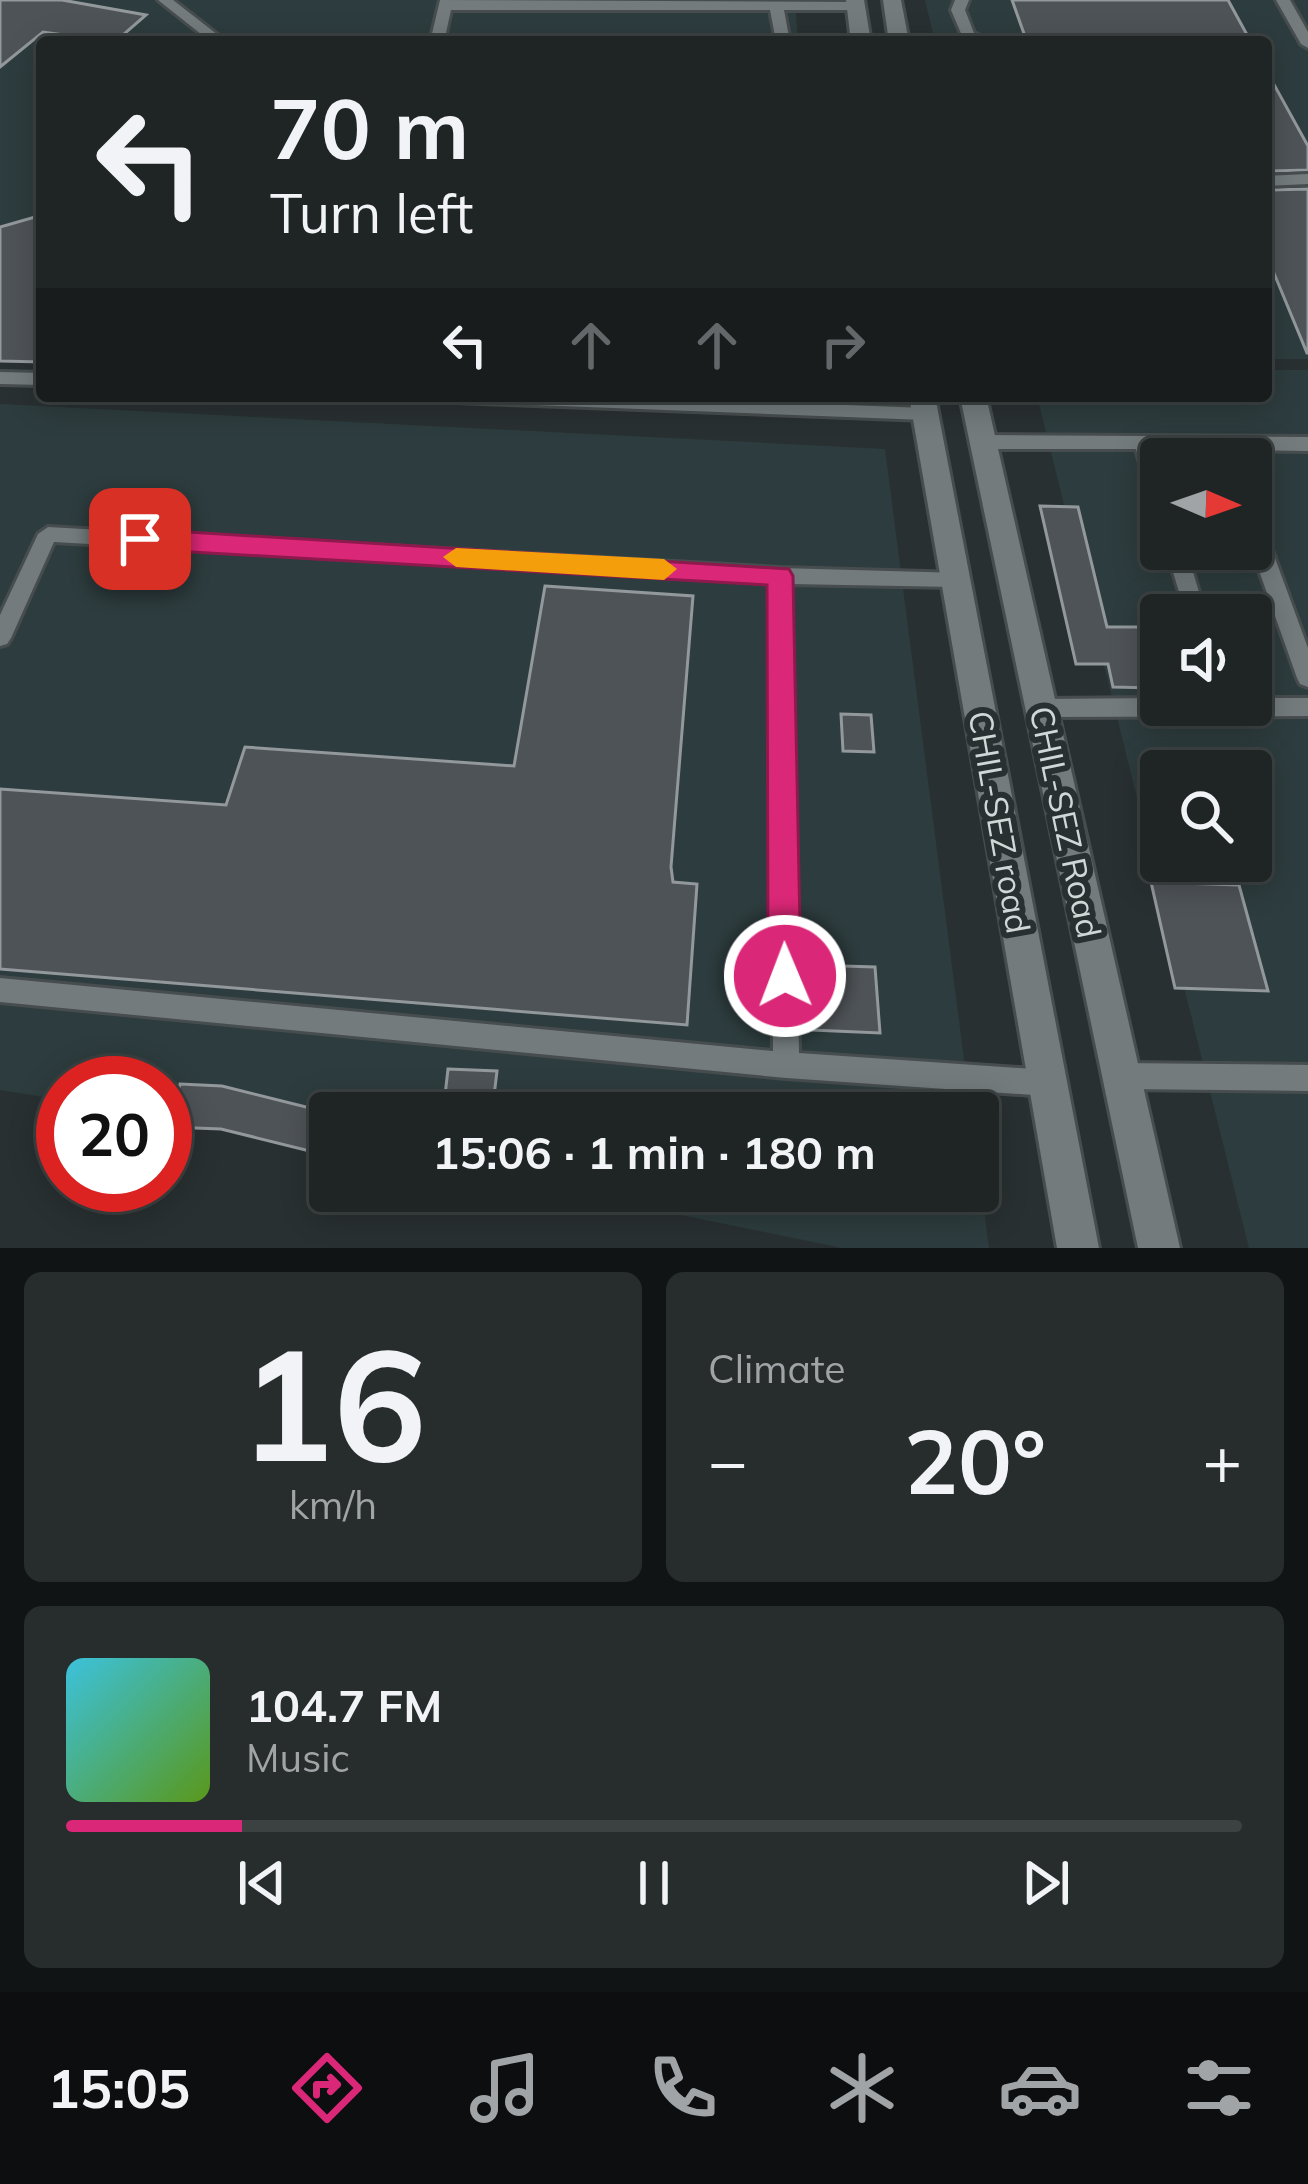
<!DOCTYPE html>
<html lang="en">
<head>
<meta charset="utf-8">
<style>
	:root { --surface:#1f2425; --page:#272c2d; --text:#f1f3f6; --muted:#a1a4a7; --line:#3c4142; --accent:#db2777 }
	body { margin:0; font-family:Mulish,sans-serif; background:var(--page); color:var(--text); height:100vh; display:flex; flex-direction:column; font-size:45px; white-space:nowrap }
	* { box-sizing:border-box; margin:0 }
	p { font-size:39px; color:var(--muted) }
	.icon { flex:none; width:66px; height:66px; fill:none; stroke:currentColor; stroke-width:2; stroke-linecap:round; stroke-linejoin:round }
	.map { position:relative; height:1248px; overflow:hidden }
	.sheet { display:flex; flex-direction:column; gap:24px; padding:24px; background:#111414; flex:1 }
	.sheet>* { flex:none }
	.top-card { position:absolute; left:36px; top:36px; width:1236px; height:366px; border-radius:12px; box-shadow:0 6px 30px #0003,0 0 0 3px var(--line); background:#1f2425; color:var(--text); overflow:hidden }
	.needle { width:78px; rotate:92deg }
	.tools { position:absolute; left:1140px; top:438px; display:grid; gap:24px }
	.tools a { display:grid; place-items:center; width:132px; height:132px; border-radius:12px; background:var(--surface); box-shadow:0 6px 30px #0003,0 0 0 3px var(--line); font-size:60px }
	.speed { position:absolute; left:36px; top:1056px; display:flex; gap:24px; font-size:60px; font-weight:700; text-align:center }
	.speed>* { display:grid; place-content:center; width:156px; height:156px; border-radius:50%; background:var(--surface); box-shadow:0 6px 30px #0003,0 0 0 3px var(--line); line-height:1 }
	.speed .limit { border:18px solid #d22; background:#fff; color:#111 }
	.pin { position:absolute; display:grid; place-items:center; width:102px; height:102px; color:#fff; margin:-51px; border-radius:24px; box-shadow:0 6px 18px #0006 }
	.me { position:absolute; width:132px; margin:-66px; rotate:359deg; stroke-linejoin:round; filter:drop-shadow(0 0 9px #0008) }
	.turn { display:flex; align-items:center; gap:42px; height:252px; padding:0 36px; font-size:54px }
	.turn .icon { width:156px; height:156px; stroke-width:2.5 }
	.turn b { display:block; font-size:84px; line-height:102px }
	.lanes { display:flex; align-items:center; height:114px; padding:0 36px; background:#0003; justify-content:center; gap:60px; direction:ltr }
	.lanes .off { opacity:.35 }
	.big { font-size:90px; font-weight:700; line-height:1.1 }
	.sheet .card { flex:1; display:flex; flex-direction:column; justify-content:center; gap:18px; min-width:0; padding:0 42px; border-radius:18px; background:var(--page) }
	.sheet .dial { align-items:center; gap:0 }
	.dial b { font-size:156px; line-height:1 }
	.song { display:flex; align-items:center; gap:36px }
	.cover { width:144px; height:144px; border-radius:18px; background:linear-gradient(135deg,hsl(190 70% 55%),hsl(90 70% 35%)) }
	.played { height:12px; border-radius:6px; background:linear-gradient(90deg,var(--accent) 15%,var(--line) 15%) }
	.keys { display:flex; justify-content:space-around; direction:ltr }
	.heat { display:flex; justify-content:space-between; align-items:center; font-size:66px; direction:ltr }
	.sheet .tiles { flex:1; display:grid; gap:24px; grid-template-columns:1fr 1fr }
	.card:last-child { grid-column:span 2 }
	.trip { position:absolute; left:309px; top:1092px; width:690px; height:120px; border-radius:12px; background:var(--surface); box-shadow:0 6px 30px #0003,0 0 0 3px var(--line); font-weight:700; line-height:120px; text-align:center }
	.tabs { display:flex; height:192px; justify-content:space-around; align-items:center; background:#0c0e0f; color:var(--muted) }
	.tabs .icon { width:84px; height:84px }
	.tabs .active { color:var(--accent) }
	.tabs b { font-size:54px; color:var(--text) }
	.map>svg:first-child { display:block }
	.built { fill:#2d3c3e; fill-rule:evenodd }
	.building { fill:#4e5357; stroke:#92989c; stroke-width:3 }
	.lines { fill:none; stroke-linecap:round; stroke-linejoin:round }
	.service-casing { stroke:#474d4e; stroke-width:6 }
	.tertiary-casing { stroke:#474d4e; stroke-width:6 }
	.service { fill:#737b7d; fill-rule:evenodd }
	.tertiary { fill:#737b7d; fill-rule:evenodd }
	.route { fill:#db2777; stroke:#8e194d; stroke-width:3 }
	.slow { fill:#f59e0b }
	.labels { text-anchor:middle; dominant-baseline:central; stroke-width:12; stroke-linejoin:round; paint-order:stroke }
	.street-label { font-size:33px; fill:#d1d6d6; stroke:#293031 }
</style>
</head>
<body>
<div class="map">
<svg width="1308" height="1248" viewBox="0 0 1308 1248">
	<rect width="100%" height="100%" fill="#293031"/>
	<!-- built -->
	<g class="built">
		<path d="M0,0H795L798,42H42V346L0,345Z"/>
		<path d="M925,0H1308V359H1266V42H935Z"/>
		<path d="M1266,370H1308V1248H1249L1037,396H1266ZM1161,459H1251V549H1161ZM1161,615H1251V705H1161ZM1161,771H1251V861H1161Z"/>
		<path d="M0,404L885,449L971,1113H330L263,1130L165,1115V1083H63V1100L0,1090Z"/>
		<path d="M978,1165L989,1248H842L564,1191H978Z"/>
	</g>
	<!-- building -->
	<g class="building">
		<path d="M0,0H62L146,15L115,42L43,32L0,67Z"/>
		<path d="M1012,0H1228L1251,42H1027Z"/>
		<path d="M1266,70L1308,146V170L1266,171Z"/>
		<path d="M1308,189V353H1307L1266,254V190Z"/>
		<path d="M42,215V362L0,361V227Z"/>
		<path d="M1040,506L1078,507L1107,627H1138L1154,688L1113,687L1108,664H1076Z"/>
		<path d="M545,586L693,596L671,867L673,882L697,884L687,1025L0,969V789L226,805L245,747L514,766Z"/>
		<path d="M841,714L871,715L874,752L843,751Z"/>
		<path d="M1151,882L1239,885L1268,991L1175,988Z"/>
		<path d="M809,965L875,967L880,1033L812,1030Z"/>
		<path d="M448,1069L497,1071L492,1113H443Z"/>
		<path d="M180,1084L222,1086L330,1113V1156L221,1129L169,1127Z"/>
	</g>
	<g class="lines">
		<defs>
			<g id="service">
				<path d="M158,0H173L227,42H211Z"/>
				<path d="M440,0L856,2L863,6L856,10H784L789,37L785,42H770L775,36L770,10H451L444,42H430Z"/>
				<path d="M955,0H969L965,10L974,33L992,42H973L963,38L951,10Z"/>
				<path d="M1276,0H1290L1308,32V48L1301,44Z"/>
				<path d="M1308,174V184L1266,186V176Z"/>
				<path d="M0,372L42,373V385L0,384Z"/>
				<path d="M447,396H618L925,408L934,414L925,420L456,402Z"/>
				<path d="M982,435L1308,437V451L1235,450L1238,459H1220L1216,450L1154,449L1161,470V508L1151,501L1136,449H982L973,442Z"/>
				<path d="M1251,513L1261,520L1308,648V687L1300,684L1297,678L1251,548Z"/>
				<path d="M48,527L780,568L962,573L965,579L962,585L955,587L790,584L799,1053L1048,1070L1057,1074L1061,1083L1057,1092L1048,1096L786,1078L0,1002V978L773,1051L770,583L54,542L11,638L7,644L0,646V615L38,534Z"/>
				<path d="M1166,549H1186L1206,615H1186Z"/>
				<path d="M1161,698V705H1251V698H1308V716L1041,717L1033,714L1030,708L1033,702L1041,699Z"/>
				<path d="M1121,1063L1308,1065V1091L1121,1089L1112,1085L1108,1076L1112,1067Z"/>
			</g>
			<g id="tertiary">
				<path d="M846,0H864L871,42H851Z"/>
				<path d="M883,0H901L909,42H889Z"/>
				<path d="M909,396H935L1099,1248H1057Z"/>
				<path d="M960,396H986L1180,1248H1138Z"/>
			</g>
		</defs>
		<!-- service casing -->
		<use href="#service" class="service-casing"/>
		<!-- tertiary casing -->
		<use href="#tertiary" class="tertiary-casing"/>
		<!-- service -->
		<use href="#service" class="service"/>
		<!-- tertiary -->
		<use href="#tertiary" class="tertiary"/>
	</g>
	<!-- route -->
	<path class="route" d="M140,529L789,569L793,576L801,976L796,987L785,992L773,987L768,976L767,585L140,549L127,539Z"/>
	<!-- slow -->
	<path class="slow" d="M456,548L664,559L677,569L664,580L456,567L443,557Z"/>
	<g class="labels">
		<!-- street labels -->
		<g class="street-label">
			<text transform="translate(1000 822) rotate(80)">CHIL-SEZ road</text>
			<text transform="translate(1066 822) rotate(78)">CHIL-SEZ Road</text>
		</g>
	</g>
</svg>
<div class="tools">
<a><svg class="needle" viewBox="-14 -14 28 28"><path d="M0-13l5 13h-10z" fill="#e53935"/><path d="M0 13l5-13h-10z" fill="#a1a4a7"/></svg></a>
<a><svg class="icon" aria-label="sound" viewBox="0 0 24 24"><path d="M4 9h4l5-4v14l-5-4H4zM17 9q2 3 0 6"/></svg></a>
<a><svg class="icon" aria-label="search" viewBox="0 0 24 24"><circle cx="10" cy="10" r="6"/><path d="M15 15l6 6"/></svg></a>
</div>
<div class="speed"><div class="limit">20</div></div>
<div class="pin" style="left:140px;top:539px;background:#d93025"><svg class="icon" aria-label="arrive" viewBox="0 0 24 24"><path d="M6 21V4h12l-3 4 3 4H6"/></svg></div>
<svg class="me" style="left:785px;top:976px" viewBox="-20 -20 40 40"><circle r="17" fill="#db2777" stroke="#fff" stroke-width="3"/><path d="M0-11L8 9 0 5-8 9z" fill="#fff"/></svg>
<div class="trip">15:06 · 1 min · 180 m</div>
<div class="top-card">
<div class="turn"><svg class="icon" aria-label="left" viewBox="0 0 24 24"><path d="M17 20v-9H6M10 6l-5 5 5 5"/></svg><div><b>70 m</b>Turn left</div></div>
<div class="lanes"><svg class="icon" aria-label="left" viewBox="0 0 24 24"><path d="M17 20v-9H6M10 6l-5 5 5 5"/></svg><svg class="icon off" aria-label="ahead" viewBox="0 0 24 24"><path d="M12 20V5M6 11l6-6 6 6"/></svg><svg class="icon off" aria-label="ahead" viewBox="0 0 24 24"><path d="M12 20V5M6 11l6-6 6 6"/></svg><svg class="icon off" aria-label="right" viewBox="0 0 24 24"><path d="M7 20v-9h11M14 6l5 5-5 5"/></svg></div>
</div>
</div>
<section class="sheet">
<div class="tiles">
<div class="card dial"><b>16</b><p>km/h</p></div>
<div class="card"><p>Climate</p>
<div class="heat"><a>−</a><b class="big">20°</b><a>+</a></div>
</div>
<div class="card">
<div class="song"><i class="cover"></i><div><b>104.7 FM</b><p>Music</p></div></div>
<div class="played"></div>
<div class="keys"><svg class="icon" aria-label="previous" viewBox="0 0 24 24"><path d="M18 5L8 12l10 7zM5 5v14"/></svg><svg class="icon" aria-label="pause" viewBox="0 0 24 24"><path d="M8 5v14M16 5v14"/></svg><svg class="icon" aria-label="next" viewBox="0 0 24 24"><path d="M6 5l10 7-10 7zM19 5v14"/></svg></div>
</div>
</div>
</section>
<nav class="tabs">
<b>15:05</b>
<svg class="icon active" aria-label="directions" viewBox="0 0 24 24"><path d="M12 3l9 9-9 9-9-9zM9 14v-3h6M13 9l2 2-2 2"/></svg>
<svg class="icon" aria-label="music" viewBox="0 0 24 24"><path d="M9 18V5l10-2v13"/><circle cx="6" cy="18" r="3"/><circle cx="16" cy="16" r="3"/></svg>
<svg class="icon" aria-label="phone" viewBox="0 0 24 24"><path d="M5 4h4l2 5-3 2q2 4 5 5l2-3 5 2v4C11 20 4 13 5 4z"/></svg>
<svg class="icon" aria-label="climate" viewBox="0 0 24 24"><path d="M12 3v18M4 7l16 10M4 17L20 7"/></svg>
<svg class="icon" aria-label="car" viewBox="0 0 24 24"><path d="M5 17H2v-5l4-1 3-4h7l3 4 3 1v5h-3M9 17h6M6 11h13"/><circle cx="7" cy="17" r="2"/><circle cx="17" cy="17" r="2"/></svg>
<svg class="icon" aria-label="filters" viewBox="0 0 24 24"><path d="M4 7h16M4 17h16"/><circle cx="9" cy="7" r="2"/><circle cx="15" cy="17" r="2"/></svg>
</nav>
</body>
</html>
